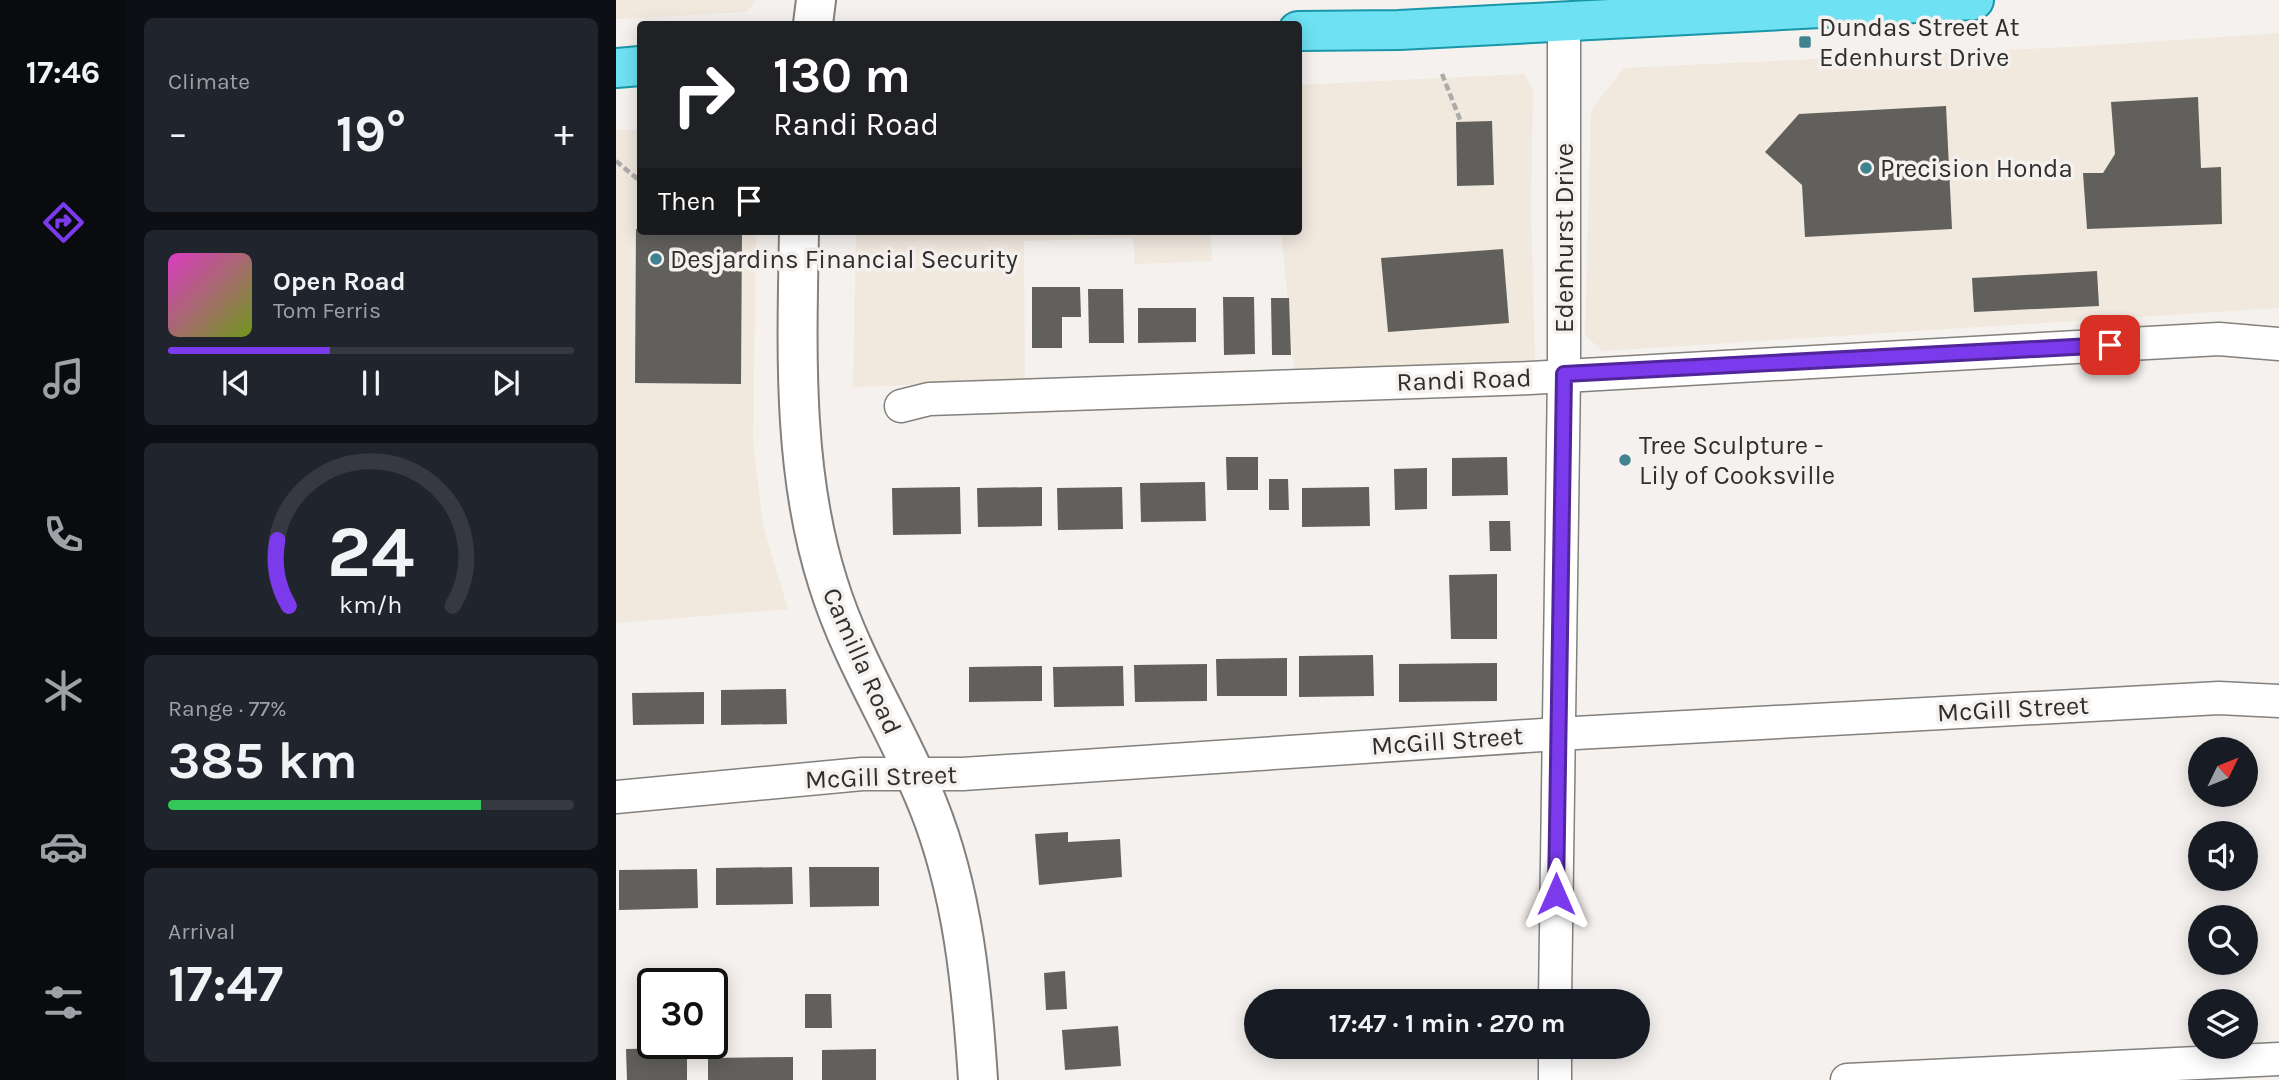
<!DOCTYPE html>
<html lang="en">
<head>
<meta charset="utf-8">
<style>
	:root { --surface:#171b24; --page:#20242c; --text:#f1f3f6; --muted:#9ea1a6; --line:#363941; --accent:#7c3aed }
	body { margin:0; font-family:Karla,sans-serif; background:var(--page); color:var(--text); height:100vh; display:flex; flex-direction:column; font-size:26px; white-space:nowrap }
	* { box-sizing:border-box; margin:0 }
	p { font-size:23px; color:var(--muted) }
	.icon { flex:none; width:38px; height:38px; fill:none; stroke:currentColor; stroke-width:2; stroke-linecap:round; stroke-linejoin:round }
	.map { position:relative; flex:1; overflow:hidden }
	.side { display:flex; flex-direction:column; gap:18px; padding:18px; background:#0d0f14; width:490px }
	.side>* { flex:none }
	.top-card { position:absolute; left:21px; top:21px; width:665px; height:214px; border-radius:7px; box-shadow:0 4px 18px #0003; background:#202124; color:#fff; overflow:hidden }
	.needle { width:46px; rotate:47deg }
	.fabs { position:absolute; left:1572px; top:737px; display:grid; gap:14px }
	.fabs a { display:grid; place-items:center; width:70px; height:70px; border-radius:50%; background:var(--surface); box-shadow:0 4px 18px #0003; font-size:35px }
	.speed { position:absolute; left:21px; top:968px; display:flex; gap:14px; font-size:35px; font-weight:700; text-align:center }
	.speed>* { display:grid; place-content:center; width:91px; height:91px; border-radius:50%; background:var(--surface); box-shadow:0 4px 18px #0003; line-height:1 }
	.speed .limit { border:4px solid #111; border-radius:10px; background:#fff; color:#111 }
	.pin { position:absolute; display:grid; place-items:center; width:60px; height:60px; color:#fff; margin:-30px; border-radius:14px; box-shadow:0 4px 10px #0006 }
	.me { position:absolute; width:77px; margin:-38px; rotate:0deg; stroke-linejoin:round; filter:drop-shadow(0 0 5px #0008) }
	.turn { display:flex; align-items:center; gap:24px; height:147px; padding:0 21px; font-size:32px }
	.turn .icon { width:91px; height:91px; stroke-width:2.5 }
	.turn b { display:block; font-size:49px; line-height:60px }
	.then { display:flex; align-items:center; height:66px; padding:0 21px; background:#0003; gap:14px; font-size:26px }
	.big { font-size:52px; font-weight:700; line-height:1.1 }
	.side .tile { flex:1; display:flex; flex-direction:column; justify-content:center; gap:10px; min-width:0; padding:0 24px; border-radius:10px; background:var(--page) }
	.side .dial { align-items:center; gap:0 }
	.dial svg { height:182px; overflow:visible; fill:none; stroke:var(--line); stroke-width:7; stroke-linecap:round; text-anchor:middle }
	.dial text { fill:var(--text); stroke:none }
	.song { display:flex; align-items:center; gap:21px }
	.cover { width:84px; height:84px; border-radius:10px; background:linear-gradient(135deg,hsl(310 70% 55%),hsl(80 70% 35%)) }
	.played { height:7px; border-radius:4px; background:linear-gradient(90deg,var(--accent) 40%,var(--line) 40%) }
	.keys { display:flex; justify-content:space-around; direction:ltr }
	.heat { display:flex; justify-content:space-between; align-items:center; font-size:38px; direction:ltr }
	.charge { height:10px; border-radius:5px; background:linear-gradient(90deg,#34c759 77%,var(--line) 0) }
	.trip { position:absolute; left:628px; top:989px; width:406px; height:70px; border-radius:35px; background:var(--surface); box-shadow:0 4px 18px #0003; font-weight:700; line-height:70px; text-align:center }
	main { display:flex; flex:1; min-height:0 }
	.tab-bar { display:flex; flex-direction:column; width:126px; justify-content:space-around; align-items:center; background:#090b0e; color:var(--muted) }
	.tab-bar .icon { width:49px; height:49px }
	.tab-bar .on { color:var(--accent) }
	.tab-bar b { font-size:32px; color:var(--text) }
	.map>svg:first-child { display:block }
	.built { fill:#f1e8de }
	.building { fill:#62605c }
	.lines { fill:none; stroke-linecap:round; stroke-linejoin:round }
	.minor-casing { stroke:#83807d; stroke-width:35 }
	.tertiary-casing { stroke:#83807d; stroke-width:42 }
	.primary-casing { stroke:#1997a8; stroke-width:42 }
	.path { stroke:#adaba8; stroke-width:4.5; stroke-dasharray:7 3.5; stroke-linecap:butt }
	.minor { stroke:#fff; stroke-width:32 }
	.tertiary { stroke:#fff; stroke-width:38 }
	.primary { stroke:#6ee2f3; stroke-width:38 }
	.route-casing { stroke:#51269a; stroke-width:18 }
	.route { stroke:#7c3aed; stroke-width:12 }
	.poi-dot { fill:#3f8391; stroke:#f5f1ee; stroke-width:2.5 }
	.labels { text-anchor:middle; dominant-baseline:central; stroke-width:7; stroke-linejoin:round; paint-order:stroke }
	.poi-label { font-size:26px; fill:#302f2d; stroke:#f5f1ee; text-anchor:start }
	.street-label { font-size:26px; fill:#302f2d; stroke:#f5f1ee }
</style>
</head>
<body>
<main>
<nav class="tab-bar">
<b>17:46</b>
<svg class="icon on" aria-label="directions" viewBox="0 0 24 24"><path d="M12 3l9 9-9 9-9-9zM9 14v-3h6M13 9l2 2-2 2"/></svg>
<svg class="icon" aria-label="music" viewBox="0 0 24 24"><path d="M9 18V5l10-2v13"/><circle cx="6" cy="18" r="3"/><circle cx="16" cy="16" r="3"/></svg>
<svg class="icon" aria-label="phone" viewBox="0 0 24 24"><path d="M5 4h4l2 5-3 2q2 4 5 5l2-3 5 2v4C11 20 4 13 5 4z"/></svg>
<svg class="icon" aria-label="climate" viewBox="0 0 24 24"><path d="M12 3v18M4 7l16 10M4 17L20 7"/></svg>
<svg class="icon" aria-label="car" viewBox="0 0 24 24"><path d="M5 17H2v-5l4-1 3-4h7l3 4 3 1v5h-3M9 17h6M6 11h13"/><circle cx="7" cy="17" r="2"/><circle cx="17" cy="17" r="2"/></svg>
<svg class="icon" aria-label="filters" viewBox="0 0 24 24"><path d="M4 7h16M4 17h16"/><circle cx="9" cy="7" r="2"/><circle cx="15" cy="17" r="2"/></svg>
</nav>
<section class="side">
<div class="tile"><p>Climate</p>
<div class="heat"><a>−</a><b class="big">19°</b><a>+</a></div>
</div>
<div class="tile">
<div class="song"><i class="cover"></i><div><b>Open Road</b><p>Tom Ferris</p></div></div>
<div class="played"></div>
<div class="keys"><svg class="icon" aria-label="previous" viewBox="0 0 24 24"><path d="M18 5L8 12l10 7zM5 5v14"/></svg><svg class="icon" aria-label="pause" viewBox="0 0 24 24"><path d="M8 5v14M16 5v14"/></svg><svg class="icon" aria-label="next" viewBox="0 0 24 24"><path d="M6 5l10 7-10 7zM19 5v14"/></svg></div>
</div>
<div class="tile dial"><svg viewBox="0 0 100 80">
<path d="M14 69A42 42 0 1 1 86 69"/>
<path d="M14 69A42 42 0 0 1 9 40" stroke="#7c3aed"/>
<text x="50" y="56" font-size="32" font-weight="700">24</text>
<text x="50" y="72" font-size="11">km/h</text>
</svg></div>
<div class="tile"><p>Range · 77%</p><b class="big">385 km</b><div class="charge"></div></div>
<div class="tile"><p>Arrival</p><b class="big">17:47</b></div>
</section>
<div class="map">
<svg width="1663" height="1080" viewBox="0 0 1663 1080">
	<rect width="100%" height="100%" fill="#f5f1ee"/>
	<!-- built -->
	<g class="built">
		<path d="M0,0H140L131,12L0,19Z"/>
		<path d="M1663,33V308L986,351L969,335L975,110L1008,68L1474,46Z"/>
		<path d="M908,74L917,88L915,208L919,360L679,376L665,232L595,235L596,261L519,264L517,238L408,241L409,381L237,387L240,231H682L683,85Z"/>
		<path d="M0,130H24V231H140L137,442L147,525L172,609L0,623Z"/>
	</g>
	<!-- building -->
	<g class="building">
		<path d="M1582,97L1585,168L1605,167L1606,224L1471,229L1467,173H1487L1499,154L1495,102Z"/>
		<path d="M1330,106L1336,229L1189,237L1186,185L1149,152L1183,114Z"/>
		<path d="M876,121L878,185L841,186L840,122Z"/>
		<path d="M20,229L126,231L125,384L19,383Z"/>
		<path d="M887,249L893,323L772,332L765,258Z"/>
		<path d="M1481,271L1483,306L1358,312L1356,278Z"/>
		<path d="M416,287H464L465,317H446V348H416Z"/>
		<path d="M472,289H507L508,343H473Z"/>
		<path d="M607,297H638L639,354L608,355Z"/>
		<path d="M655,298H673L675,355H656Z"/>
		<path d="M522,308H580V342L522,343Z"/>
		<path d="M610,457H642V490H611Z"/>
		<path d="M891,457L892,495L836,496V458Z"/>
		<path d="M811,468V509L779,510L778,469Z"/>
		<path d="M653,479H672L673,510H653Z"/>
		<path d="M589,482L590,521L525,522L524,483Z"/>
		<path d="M344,487L345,534L277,535L276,488Z"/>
		<path d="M426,487V526L362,527L361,488Z"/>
		<path d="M506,487L507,529L442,530L441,488Z"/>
		<path d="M753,487L754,526L686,527V488Z"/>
		<path d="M873,521H894L895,551H874Z"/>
		<path d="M881,574V639H835L833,575Z"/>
		<path d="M757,655L758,696L683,697V656Z"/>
		<path d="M671,658V696H601L600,659Z"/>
		<path d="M881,663V701L783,702V664Z"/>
		<path d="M591,664V701L519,702L518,665Z"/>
		<path d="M426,666V701L353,702V667Z"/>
		<path d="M507,666L508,706L438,707L437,667Z"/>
		<path d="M170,689L171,724L105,725V690Z"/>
		<path d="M88,692V724L17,725L16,693Z"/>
		<path d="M452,832V842L504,839L506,877L423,885L419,834Z"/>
		<path d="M176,867L177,904L100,905V868Z"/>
		<path d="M193,867H263V906L194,907Z"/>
		<path d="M81,869L82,908L3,910V870Z"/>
		<path d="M449,971L451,1009L430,1010L428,973Z"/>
		<path d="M189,994H215L216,1028H189Z"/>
		<path d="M502,1026L505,1066L449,1070L446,1030Z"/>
		<path d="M71,1048V1080H11L10,1049Z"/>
		<path d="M260,1049V1080H206V1050Z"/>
		<path d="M177,1057V1080H92V1058Z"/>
	</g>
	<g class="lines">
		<defs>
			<g id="minor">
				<path d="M285,406L313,399L914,378L1603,339L1663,344"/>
				<path d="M0,797L246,774H347L941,734L1603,698L1663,701"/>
				<path d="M939,1001L948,374V22"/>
				<path d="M939,1080V1046"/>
				<path d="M1231,1080L1663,1059"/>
			</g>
			<g id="tertiary">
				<path d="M197,24L200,0"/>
				<path d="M183,231C181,348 176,470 212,583C236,661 282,730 312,805C347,892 356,987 362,1080"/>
			</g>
			<g id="primary">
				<path d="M682,31L783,30L1358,0"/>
				<path d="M0,68L24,66"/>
			</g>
		</defs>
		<!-- minor casing -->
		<use href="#minor" class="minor-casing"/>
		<!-- tertiary casing -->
		<use href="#tertiary" class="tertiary-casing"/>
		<!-- primary casing -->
		<use href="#primary" class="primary-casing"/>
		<!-- path -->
		<g class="path">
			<path d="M826,74L845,122"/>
			<path d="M0,161L24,181"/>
		</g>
		<!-- minor -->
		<use href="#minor" class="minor"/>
		<!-- tertiary -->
		<use href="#tertiary" class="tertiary"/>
		<!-- primary -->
		<use href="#primary" class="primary"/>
	</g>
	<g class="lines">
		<defs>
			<path id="route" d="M940,894L948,374L1494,345"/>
		</defs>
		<!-- route casing -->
		<use href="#route" class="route-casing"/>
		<!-- route -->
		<use href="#route" class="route"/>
	</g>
	<!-- markers -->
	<g class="poi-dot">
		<rect x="1182" y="35" width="14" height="14" rx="3.5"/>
		<circle cx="1250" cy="168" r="7"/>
		<circle cx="40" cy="259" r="7"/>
		<circle cx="1009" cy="460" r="7"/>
	</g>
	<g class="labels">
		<!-- poi labels -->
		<g class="poi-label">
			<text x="1203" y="27">Dundas Street At<tspan x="1203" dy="30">Edenhurst Drive</tspan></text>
			<text x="1264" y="168">Precision Honda</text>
			<text x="54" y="259">Desjardins Financial Security</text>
			<text x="1023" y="445">Tree Sculpture -<tspan x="1023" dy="30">Lily of Cooksville</tspan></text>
		</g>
		<!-- street labels -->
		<g class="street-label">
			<text transform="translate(948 238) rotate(-90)">Edenhurst Drive</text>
			<text transform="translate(848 380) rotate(-2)">Randi Road</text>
			<text transform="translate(246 661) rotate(66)">Camilla Road</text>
			<text transform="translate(1397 709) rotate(-3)">McGill Street</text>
			<text transform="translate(831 741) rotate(-4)">McGill Street</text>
			<text transform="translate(265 777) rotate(-2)">McGill Street</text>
		</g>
	</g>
</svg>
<div class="fabs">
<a><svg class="needle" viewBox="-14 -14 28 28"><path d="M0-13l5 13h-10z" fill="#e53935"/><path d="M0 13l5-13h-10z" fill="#9ea1a6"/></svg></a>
<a><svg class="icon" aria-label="sound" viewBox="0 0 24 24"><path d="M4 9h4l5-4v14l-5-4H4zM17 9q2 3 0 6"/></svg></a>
<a><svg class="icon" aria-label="search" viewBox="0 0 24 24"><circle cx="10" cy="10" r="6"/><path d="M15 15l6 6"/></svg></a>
<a><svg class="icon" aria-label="layers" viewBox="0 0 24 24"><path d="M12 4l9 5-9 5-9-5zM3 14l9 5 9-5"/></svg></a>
</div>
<div class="speed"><div class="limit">30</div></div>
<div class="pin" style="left:1494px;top:345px;background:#d93025"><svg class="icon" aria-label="arrive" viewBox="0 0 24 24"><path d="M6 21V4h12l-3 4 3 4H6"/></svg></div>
<svg class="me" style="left:940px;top:894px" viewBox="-20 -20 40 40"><path d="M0-17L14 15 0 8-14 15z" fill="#7c3aed" stroke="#fff" stroke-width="4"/></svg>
<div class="trip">17:47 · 1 min · 270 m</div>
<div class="top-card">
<div class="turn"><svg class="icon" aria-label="right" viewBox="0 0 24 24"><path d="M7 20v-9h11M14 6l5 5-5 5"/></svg><div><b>130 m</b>Randi Road</div></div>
<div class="then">Then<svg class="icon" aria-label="arrive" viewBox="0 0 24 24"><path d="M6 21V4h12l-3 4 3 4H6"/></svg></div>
</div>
</div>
</main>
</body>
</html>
